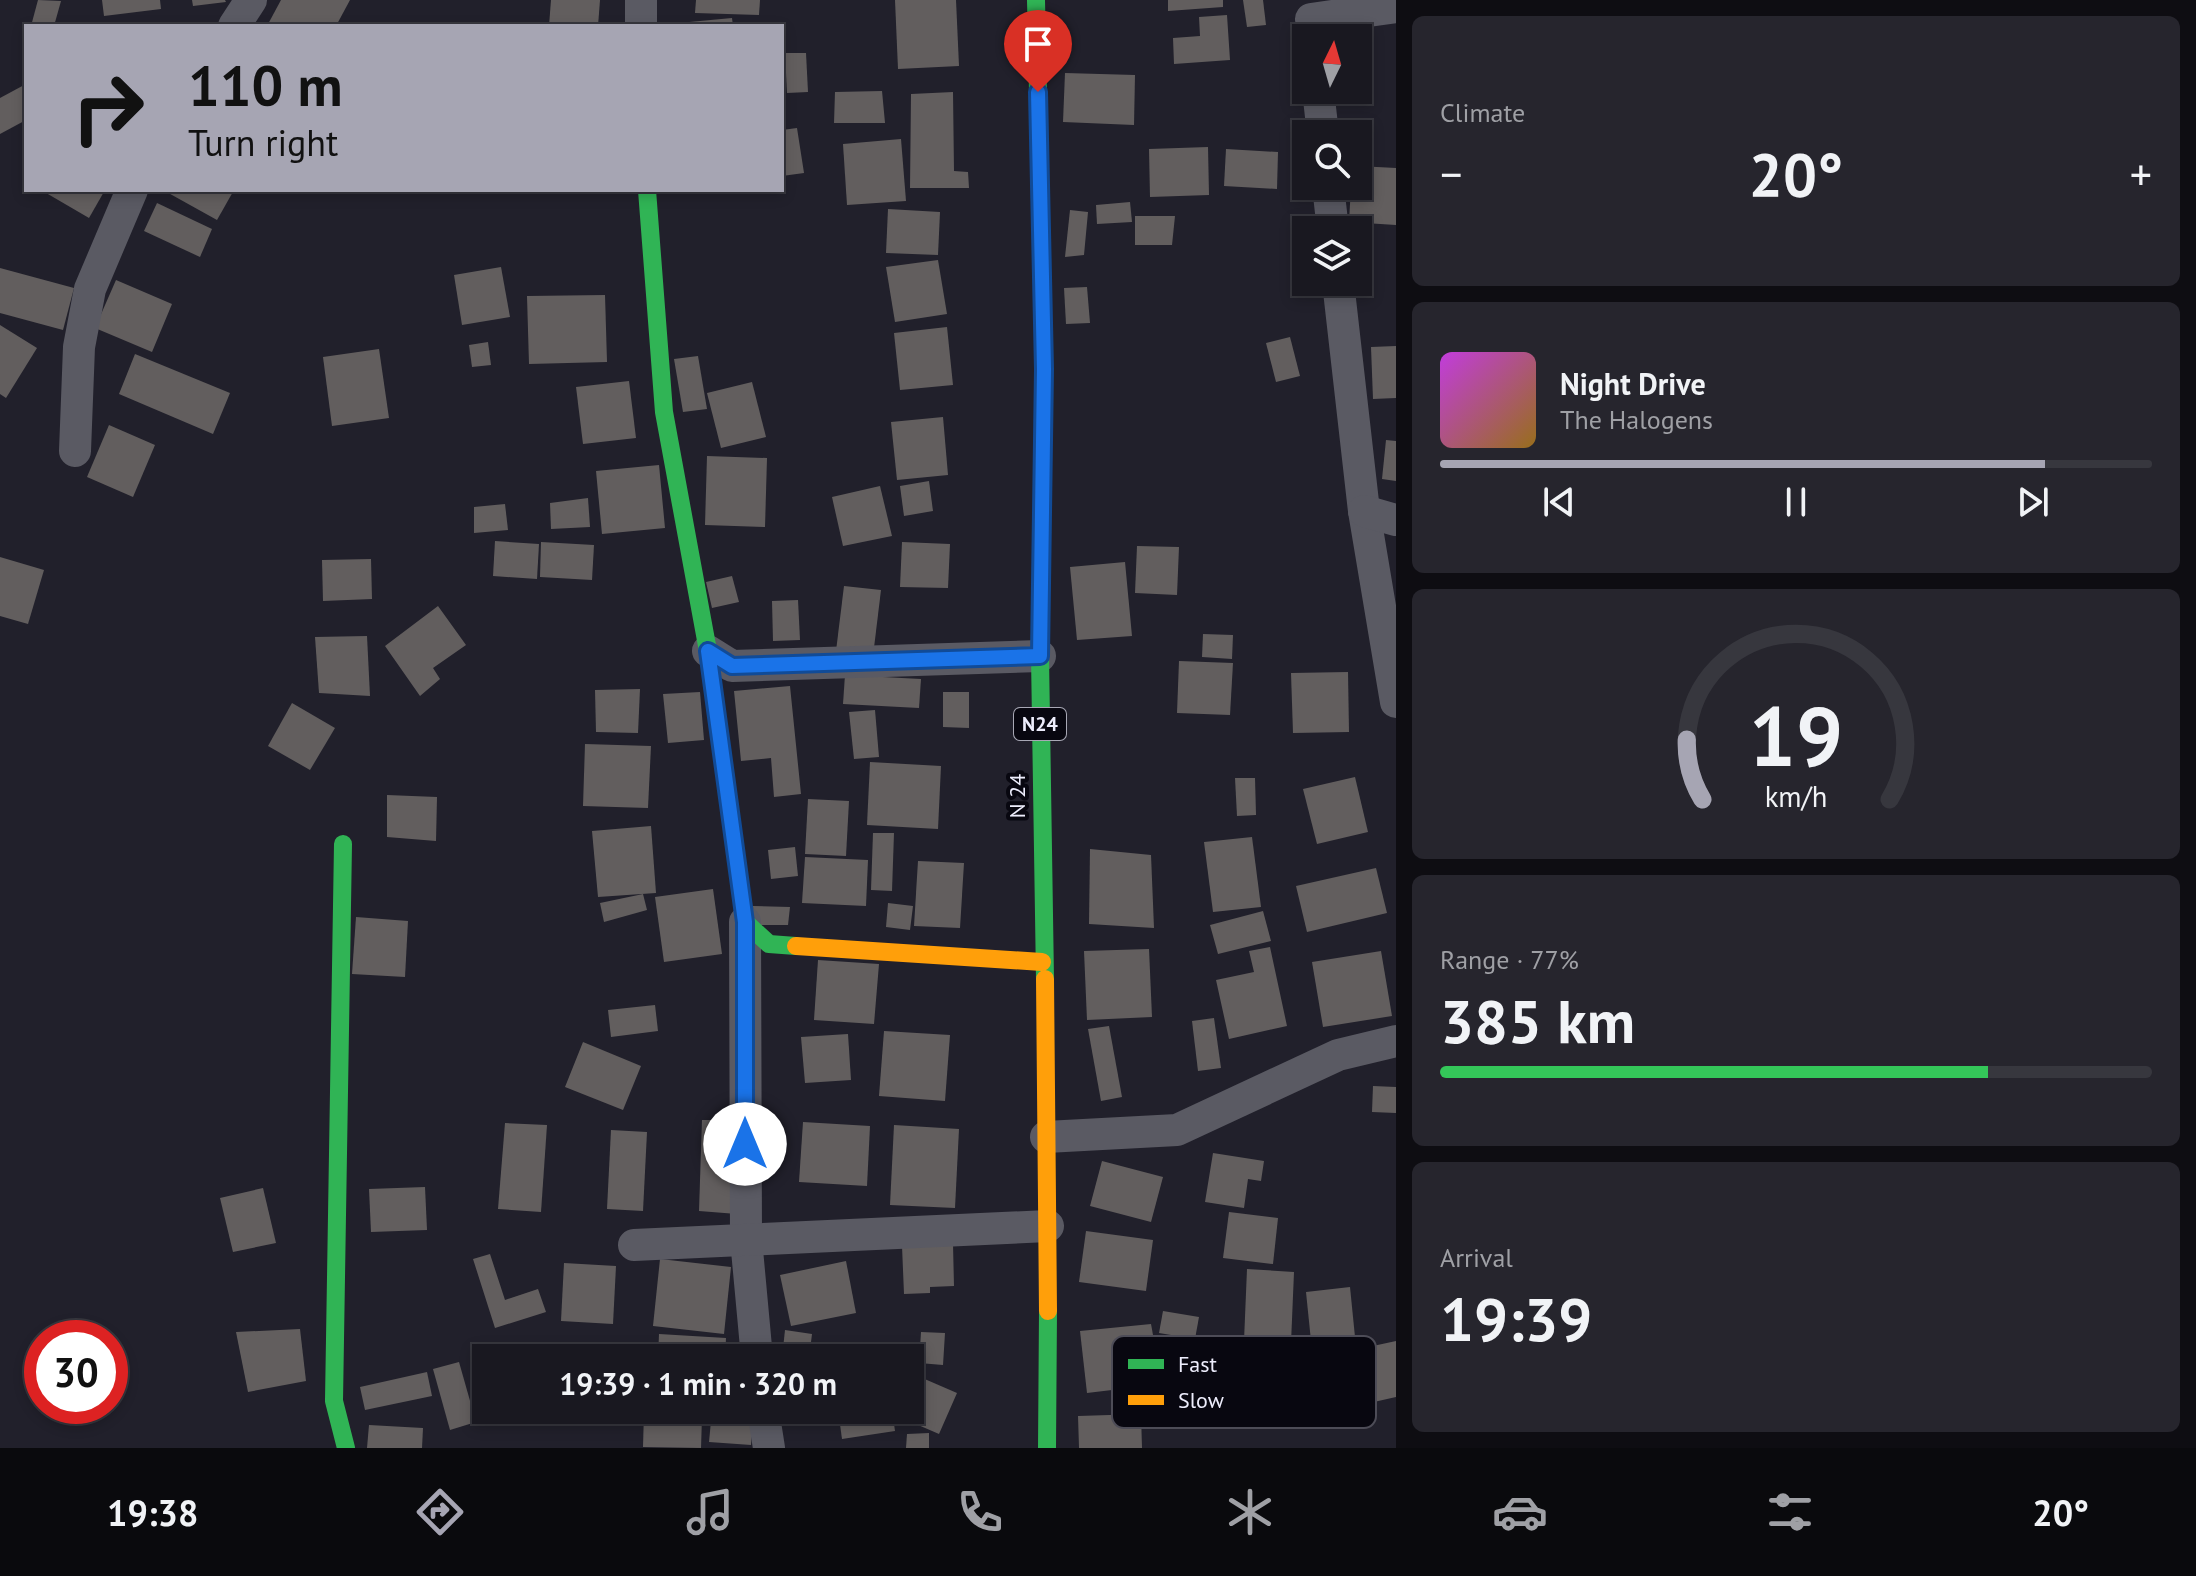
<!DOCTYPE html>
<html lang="en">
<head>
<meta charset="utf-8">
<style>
	:root { --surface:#191820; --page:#26252d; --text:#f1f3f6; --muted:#9fa0a5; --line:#37373e; --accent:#a6a5b3 }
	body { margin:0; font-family:"PT Sans",sans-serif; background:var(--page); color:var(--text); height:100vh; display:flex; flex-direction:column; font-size:30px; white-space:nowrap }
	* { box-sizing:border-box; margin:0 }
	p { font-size:26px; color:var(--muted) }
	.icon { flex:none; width:44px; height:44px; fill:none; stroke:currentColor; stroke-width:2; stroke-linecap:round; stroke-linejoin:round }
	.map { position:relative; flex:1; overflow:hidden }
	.sheet { display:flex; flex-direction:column; gap:16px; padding:16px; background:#0e0d12; width:800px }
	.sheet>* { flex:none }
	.hud { position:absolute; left:24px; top:24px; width:760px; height:168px; border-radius:0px; box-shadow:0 4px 12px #0003,0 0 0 2px var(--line); background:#a6a5b3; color:#111; overflow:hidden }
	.needle { width:52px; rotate:5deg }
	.buttons { position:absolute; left:1292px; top:24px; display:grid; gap:16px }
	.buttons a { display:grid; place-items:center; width:80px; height:80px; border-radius:0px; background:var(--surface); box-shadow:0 4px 12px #0003,0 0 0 2px var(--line); font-size:40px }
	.speed { position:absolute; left:24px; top:1320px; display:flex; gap:16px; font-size:40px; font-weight:700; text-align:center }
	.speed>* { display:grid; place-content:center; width:104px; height:104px; border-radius:50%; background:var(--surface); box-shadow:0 4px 12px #0003,0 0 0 2px var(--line); line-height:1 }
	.speed .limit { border:12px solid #d22; background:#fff; color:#111 }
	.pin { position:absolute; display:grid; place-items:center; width:68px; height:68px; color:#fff; margin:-82px -34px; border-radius:50% 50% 50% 0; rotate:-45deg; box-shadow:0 0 8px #0007 }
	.pin .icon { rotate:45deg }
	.me { position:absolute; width:88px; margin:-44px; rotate:0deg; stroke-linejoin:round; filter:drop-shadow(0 0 6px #0008) }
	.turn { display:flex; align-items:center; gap:28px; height:168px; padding:0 32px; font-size:36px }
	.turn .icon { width:104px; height:104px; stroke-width:2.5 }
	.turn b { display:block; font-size:56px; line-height:68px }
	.big { font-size:60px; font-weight:800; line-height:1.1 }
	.sheet .card { flex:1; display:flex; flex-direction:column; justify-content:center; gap:12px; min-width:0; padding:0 28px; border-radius:12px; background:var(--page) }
	.sheet .dial { align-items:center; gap:0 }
	.dial svg { height:208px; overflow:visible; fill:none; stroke:var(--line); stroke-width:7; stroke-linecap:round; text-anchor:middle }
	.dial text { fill:var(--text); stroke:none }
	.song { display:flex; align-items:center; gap:24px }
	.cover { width:96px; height:96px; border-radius:12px; background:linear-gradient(135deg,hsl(290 70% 55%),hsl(40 70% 35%)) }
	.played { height:8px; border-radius:4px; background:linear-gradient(90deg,var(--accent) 85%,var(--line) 85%) }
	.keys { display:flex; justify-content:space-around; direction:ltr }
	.heat { display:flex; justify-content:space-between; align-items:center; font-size:44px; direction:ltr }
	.charge { height:12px; border-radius:6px; background:linear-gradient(90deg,#34c759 77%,var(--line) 0) }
	.trip { position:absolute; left:472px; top:1344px; width:452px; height:80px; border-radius:0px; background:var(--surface); box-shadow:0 4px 12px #0003,0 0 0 2px var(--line); font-weight:800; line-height:80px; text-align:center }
	.tab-bar { display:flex; height:128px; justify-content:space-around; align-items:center; background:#0a0a0d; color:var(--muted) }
	.tab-bar .icon { width:56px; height:56px }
	.tab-bar .selected { color:var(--accent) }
	.tab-bar b { font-size:36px; color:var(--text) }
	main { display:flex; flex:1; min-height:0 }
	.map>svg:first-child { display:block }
	.building { fill:#625e5e }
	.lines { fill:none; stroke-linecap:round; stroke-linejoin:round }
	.street { stroke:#5a5a63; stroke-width:32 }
	.fast { stroke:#30b455; stroke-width:18 }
	.slow { stroke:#ff9f0a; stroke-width:18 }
	.route-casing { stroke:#114b97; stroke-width:20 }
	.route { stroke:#1a73e8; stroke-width:14 }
	.labels { text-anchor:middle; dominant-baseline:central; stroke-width:8; stroke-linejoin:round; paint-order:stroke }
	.shield { fill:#080710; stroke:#a8a8b5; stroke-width:2 }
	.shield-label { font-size:20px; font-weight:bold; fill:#ededfc }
	.street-label { font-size:22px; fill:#ededfc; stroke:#080710 }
	.key { fill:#080710; stroke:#4d4c57; stroke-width:2 }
	.key-label { font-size:22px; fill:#ededfc }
</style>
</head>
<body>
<main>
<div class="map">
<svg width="1396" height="1448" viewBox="0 0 1396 1448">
	<rect width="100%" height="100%" fill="#21202b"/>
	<!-- building -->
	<g class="building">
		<path d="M38,0L61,1L54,26H31Z"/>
		<path d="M102,0H160L161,9L104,16Z"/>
		<path d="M192,0H225L226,2L193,6Z"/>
		<path d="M281,0H350L336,26H267Z"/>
		<path d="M551,0H600L598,26H549Z"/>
		<path d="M696,0H760L759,15L695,13Z"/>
		<path d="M895,0H956L959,66L898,69Z"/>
		<path d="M1168,0H1223V7L1168,11Z"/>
		<path d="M1243,0H1263L1266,25L1247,27Z"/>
		<path d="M1227,15L1230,60L1174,64L1173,38L1200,36L1199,17Z"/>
		<path d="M732,18L733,26H668V24Z"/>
		<path d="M785,53H806L808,92L787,93Z"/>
		<path d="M1065,73L1135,75L1134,125L1063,122Z"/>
		<path d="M26,84V120L0,134V98Z"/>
		<path d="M882,91L885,123H834L835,92Z"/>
		<path d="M953,92L954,171L968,172L969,188H910L911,94Z"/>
		<path d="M797,128L804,173L782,176V130Z"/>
		<path d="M901,139L906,201L847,205L843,144Z"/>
		<path d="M1208,147L1209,195L1150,197L1149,149Z"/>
		<path d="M1226,149L1278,152L1277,189L1224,186Z"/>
		<path d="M1358,166L1396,168V225L1349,222L1351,186H1358Z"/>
		<path d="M41,190H105L89,218Z"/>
		<path d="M163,190H234L217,220Z"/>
		<path d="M1130,202L1132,222L1097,224L1096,205Z"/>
		<path d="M157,203L212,229L200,257L144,231Z"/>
		<path d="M888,209L940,212L938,255L886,253Z"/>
		<path d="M1070,210L1088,212L1084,255L1065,257Z"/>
		<path d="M1135,216H1175L1172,245H1135Z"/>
		<path d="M938,260L947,314L895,322L886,267Z"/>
		<path d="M501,267L510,317L462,325L454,275Z"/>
		<path d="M0,268L74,288L63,330L0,313Z"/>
		<path d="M116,280L172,304L152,352L95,328Z"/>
		<path d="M1087,287L1090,323L1066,324L1064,288Z"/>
		<path d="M605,295L607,362L529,364L527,296Z"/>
		<path d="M0,325L37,348L6,398L0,394Z"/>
		<path d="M947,327L953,385L900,390L894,333Z"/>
		<path d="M1290,337L1300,376L1276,382L1266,343Z"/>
		<path d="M488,342L491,365L472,367L469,345Z"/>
		<path d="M1396,346V398L1373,399L1371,347Z"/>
		<path d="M379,349L389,418L332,426L323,357Z"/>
		<path d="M135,354L230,393L213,434L119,394Z"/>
		<path d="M698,356L707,409L683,412L674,359Z"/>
		<path d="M629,381L636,438L583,444L576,387Z"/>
		<path d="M752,382L766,437L721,448L707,393Z"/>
		<path d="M943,417L948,475L897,480L891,422Z"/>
		<path d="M109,425L155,445L133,497L87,477Z"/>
		<path d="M1386,440L1396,441V481L1382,479Z"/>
		<path d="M707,456L767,458L765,527L705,525Z"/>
		<path d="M659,465L665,528L602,534L596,471Z"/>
		<path d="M929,481L933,511L904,516L900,486Z"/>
		<path d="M880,486L892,536L843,546L832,497Z"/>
		<path d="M588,498L590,527L551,529L550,503Z"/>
		<path d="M505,504L508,530L474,533V507Z"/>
		<path d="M495,541L539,544L537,579L493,576Z"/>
		<path d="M541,542L594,545L592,580L540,577Z"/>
		<path d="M902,542L950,544L948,588L900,587Z"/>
		<path d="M1137,546L1179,547L1177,595L1135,593Z"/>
		<path d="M0,557L44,570L28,624L0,616Z"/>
		<path d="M371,559L372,599L323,601L322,560Z"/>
		<path d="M1125,562L1132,636L1077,640L1070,567Z"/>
		<path d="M732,576L739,602L712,608L706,582Z"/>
		<path d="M844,586L881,590L873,656L836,651Z"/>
		<path d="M798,600L800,640L773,641L772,601Z"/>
		<path d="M438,606L466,645L433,668L440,679L420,696L385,646Z"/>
		<path d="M1203,634L1233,635L1232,659L1202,657Z"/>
		<path d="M367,636L370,696L319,693L315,637Z"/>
		<path d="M1179,661L1233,663L1230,715L1177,713Z"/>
		<path d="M1348,672L1349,732L1293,733L1291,673Z"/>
		<path d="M845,675L921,679L919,708L843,704Z"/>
		<path d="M790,686L801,794L774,797L771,758L741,761L734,691Z"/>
		<path d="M640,689L638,733L596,732L595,690Z"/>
		<path d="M700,692L704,740L668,743L663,694Z"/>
		<path d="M943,692H969V728L943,727Z"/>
		<path d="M292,703L335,728L310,770L268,746Z"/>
		<path d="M875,710L879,757L854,759L849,712Z"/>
		<path d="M585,744L651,746L648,808L583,806Z"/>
		<path d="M870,762L941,766L938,829L867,825Z"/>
		<path d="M1355,777L1368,832L1317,844L1303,789Z"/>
		<path d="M1235,778H1255L1256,815L1237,816Z"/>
		<path d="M387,795L437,797L436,841L387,837Z"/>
		<path d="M808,799L849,801L846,856L805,854Z"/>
		<path d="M651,826L656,893L598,897L592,831Z"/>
		<path d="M873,833H894L892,891L871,890Z"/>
		<path d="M1252,837L1261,907L1213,912L1204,842Z"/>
		<path d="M795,847L798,876L771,879L768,850Z"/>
		<path d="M1090,849L1151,855L1154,928L1089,924Z"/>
		<path d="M805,857L868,860L866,906L802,903Z"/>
		<path d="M918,861L964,863L960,928L914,926Z"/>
		<path d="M1376,868L1387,913L1307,932L1296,886Z"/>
		<path d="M713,889L722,954L664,962L655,897Z"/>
		<path d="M643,894L647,910L604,922L600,903Z"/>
		<path d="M888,903L913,906L910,930L886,927Z"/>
		<path d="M753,906L790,907L788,925H754Z"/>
		<path d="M1263,911L1271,941L1218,954L1210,925Z"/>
		<path d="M356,917L408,921L405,977L352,974Z"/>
		<path d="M1270,947L1287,1026L1229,1039L1216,980L1254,972L1249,951Z"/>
		<path d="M1149,949L1152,1017L1087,1020L1084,951Z"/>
		<path d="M1381,951L1392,1016L1323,1027L1312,962Z"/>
		<path d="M818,960L879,964L874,1024L814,1020Z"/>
		<path d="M655,1005L658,1031L611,1037L608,1010Z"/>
		<path d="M1214,1018L1221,1068L1198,1071L1192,1021Z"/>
		<path d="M1109,1026L1122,1097L1101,1101L1088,1029Z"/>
		<path d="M884,1031L950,1035L945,1101L879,1096Z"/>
		<path d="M848,1034L851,1080L805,1083L801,1037Z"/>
		<path d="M583,1042L641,1066L623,1110L565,1087Z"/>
		<path d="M1373,1086L1396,1087V1113L1372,1112Z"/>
		<path d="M702,1120H739L737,1214L699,1211Z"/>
		<path d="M803,1122L870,1126L867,1186L799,1182Z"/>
		<path d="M505,1123L547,1125L541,1212L498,1209Z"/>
		<path d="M894,1125L959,1129L955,1208L890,1205Z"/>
		<path d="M611,1130L647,1132L643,1211L607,1209Z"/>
		<path d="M1213,1153L1264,1161L1261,1181L1248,1179L1244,1208L1205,1202Z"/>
		<path d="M1102,1161L1163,1177L1151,1222L1090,1206Z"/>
		<path d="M425,1187L427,1230L371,1232L369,1189Z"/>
		<path d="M263,1188L276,1243L233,1252L220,1198Z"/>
		<path d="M1229,1212L1278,1218L1273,1264L1223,1258Z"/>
		<path d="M1086,1231L1153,1240L1146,1291L1079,1282Z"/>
		<path d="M953,1244L954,1286L930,1287V1293L904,1294L902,1246Z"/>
		<path d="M490,1254L505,1300L538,1289L546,1312L495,1328L473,1259Z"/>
		<path d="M660,1259L731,1267L724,1334L653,1326Z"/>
		<path d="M846,1261L856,1313L791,1326L780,1275Z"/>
		<path d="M564,1263L616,1266L613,1324L561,1321Z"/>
		<path d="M1247,1269L1294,1272L1291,1343L1244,1341Z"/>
		<path d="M1350,1287L1355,1337L1311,1341L1306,1292Z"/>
		<path d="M1163,1311L1199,1317L1195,1339L1159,1333Z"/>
		<path d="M1151,1324L1162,1384L1087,1393L1080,1331Z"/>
		<path d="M300,1329L306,1381L248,1392L236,1332Z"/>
		<path d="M785,1330L812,1334L809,1358H782Z"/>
		<path d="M921,1332L945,1333L943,1365L919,1363Z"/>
		<path d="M659,1334L726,1338L725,1358H658Z"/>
		<path d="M1396,1341V1397L1334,1411L1322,1357Z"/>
		<path d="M459,1362L476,1422L450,1430L433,1369Z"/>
		<path d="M427,1372L432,1396L365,1410L360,1387Z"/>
		<path d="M920,1377L957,1393L939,1434L902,1418L906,1410H910V1400Z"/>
		<path d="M712,1410L753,1412L751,1445L709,1442Z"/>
		<path d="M838,1410H892L895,1431L842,1439Z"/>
		<path d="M644,1412L702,1416L701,1448L643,1447Z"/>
		<path d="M1141,1414L1142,1448H1079L1078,1416Z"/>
		<path d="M369,1425L423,1428L422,1448H367Z"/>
		<path d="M929,1433V1448H906L907,1434Z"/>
	</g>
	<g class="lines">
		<!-- street -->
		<g class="street">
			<path d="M641,0V26"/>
			<path d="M1311,19L1396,7"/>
			<path d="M234,26L251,0"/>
			<path d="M1318,90L1323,134"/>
			<path d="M1328,186L1333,230"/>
			<path d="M1338,282L1364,511L1396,702"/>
			<path d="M75,451L79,347L90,289L132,190"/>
			<path d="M1364,511L1396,520"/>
			<path d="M708,651L732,666L1040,656"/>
			<path d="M745,922L746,1239L757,1358"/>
			<path d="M1046,1137L1177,1130L1338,1055L1396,1041"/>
			<path d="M634,1245L1048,1226"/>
			<path d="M763,1410L769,1448"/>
		</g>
		<!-- fast -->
		<g class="fast">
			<path d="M1036,0L1044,369L1040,656L1045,979"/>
			<path d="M647,190L664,412L708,651L745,922L769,944L796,946"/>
			<path d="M343,844L334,1401L346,1448"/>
			<path d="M1047,1448L1048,1311"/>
		</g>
		<!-- slow -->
		<g class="slow">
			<path d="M796,946L1042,962"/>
			<path d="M1045,979L1048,1311"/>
		</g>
	</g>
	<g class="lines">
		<defs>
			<path id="route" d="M745,1144V922L708,651L732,666L1040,656L1044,369L1038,92"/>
		</defs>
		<!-- route casing -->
		<use href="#route" class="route-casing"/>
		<!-- route -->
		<use href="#route" class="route"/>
	</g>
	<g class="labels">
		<!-- shield labels -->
		<rect class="shield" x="1014" y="708" width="52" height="32" rx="6"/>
		<g class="shield-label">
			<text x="1040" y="724">N24</text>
		</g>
		<!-- street labels -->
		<g class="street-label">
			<text transform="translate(1017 796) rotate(-90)">N 24</text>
		</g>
	</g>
	<!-- legend -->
	<rect x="1112" y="1336" width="264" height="92" rx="12" class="key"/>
	<rect x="1128" y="1359" width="36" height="10" fill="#30b455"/>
	<rect x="1128" y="1395" width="36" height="10" fill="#ff9f0a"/>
	<g class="key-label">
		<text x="1178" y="1372">Fast</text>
		<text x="1178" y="1408">Slow</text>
	</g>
</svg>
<div class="buttons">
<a><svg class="needle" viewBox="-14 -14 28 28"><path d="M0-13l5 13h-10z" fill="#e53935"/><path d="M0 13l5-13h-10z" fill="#9fa0a5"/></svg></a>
<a><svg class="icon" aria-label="search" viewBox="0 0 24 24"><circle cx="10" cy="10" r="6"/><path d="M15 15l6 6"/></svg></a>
<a><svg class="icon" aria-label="layers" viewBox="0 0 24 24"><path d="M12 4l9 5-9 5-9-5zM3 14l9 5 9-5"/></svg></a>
</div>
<div class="speed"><div class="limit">30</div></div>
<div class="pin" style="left:1038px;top:92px;background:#d93025"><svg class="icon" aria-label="arrive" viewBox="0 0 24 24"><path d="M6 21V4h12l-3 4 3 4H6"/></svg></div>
<svg class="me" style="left:745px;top:1144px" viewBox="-20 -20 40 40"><circle r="19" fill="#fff"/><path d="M0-13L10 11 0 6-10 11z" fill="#1a73e8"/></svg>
<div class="trip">19:39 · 1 min · 320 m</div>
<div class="hud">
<div class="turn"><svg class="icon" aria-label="right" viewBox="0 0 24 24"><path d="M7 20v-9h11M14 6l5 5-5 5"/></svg><div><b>110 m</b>Turn right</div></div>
</div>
</div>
<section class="sheet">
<div class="card"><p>Climate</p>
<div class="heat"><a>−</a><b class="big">20°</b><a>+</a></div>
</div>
<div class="card">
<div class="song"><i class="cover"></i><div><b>Night Drive</b><p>The Halogens</p></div></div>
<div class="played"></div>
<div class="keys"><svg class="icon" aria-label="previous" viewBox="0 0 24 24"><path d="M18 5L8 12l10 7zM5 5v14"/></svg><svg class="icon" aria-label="pause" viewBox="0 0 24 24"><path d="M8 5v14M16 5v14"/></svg><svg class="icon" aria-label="next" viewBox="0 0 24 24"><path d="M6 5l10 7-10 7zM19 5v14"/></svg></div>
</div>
<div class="card dial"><svg viewBox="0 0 100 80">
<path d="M14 69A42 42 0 1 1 86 69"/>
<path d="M14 69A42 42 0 0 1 8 46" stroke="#a6a5b3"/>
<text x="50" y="56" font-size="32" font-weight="700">19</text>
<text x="50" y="72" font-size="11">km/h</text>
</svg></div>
<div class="card"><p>Range · 77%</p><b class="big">385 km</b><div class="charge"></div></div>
<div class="card"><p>Arrival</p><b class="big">19:39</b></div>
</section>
</main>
<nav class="tab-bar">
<b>19:38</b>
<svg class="icon selected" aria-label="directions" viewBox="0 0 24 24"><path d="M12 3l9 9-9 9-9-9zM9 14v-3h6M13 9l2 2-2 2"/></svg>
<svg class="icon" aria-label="music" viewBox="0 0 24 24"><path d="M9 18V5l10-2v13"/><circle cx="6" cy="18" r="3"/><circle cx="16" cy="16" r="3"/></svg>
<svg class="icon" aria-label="phone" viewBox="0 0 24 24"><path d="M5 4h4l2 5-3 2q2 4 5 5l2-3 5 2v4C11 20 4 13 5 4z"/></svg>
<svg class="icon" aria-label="climate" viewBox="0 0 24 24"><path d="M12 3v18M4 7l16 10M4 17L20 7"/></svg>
<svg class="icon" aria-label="car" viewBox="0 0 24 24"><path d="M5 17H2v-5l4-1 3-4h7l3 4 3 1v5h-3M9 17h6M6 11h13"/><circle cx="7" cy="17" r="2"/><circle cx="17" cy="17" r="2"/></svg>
<svg class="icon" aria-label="filters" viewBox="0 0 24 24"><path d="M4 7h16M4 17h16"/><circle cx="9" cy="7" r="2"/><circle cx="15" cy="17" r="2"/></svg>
<b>20°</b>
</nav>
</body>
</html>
